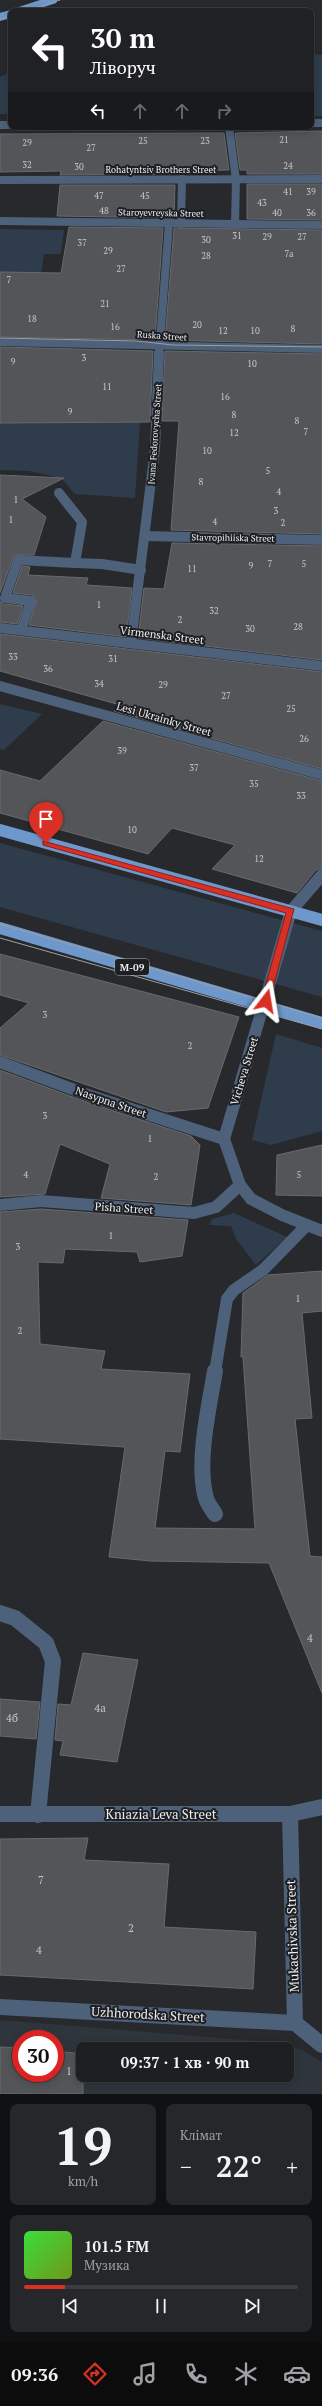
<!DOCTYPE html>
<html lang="uk">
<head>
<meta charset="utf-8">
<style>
	:root { --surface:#1d1f21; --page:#25272a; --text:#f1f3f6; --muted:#a0a2a5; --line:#3b3d3f; --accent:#d93025 }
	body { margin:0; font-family:"PT Serif",serif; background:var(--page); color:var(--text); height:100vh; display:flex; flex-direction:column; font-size:15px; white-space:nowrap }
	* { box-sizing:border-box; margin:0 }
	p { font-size:13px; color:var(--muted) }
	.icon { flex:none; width:22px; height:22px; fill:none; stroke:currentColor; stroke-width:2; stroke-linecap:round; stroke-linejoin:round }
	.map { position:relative; height:2094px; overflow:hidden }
	.drawer { display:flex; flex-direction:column; gap:10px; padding:10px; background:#101112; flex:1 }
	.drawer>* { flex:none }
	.top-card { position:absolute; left:8px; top:8px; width:306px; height:122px; border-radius:8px; box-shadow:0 2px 10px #0003,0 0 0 1px var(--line); background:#202124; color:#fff; overflow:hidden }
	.speed { position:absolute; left:12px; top:2030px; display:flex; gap:8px; font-size:20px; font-weight:700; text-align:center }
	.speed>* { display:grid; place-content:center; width:52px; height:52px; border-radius:50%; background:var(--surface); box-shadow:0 2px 10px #0003,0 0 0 1px var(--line); line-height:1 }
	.speed .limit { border:6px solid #d22; background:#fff; color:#111 }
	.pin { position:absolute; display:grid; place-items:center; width:34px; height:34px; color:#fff; margin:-41px -17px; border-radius:50% 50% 50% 0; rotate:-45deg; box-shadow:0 0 4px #0007 }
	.pin .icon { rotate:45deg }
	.me { position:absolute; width:44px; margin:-22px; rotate:14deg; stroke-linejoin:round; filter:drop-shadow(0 0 3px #0008) }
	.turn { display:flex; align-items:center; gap:14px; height:84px; padding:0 16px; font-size:18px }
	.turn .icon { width:52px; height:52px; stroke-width:2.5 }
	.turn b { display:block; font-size:28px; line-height:34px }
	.lanes { display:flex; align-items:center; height:38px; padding:0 16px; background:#0003; justify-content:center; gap:20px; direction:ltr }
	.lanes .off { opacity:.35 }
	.big { font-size:30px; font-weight:600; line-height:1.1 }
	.drawer .card { flex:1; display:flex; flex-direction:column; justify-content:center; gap:6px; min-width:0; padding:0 14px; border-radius:8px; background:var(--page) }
	.drawer .dial { align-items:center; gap:0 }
	.dial b { font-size:52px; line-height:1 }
	.song { display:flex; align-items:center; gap:12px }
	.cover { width:48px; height:48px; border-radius:6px; background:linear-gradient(135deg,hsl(120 70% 55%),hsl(80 70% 35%)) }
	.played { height:4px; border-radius:2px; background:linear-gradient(90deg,var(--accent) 15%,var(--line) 15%) }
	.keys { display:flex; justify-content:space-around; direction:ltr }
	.heat { display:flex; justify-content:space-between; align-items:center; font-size:22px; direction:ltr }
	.drawer .tiles { flex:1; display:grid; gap:10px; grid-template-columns:1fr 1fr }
	.card:last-child { grid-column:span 2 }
	.trip { position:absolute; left:76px; top:2042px; width:218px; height:40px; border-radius:8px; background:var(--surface); box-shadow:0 2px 10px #0003,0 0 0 1px var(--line); font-weight:600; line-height:40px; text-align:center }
	.tabs { display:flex; height:64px; justify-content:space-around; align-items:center; background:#0c0c0d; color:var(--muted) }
	.tabs .icon { width:28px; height:28px }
	.tabs .active { color:var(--accent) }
	.tabs b { font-size:18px; color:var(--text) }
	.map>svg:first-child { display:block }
	.built { fill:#2f353c; fill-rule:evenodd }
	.green { fill:#2e3c4c }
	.building { fill:#535558; stroke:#686a6d }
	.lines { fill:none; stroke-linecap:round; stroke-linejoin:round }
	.minor-far3 { stroke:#4d617b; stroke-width:8 }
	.minor-far2 { stroke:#4d617b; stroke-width:10 }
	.minor-far1 { stroke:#4d617b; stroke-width:12 }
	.minor { stroke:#4d617b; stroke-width:16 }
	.major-far1 { stroke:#6e98cc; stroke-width:8 }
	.major { stroke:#6e98cc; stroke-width:12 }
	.tram { stroke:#9d9fa1; stroke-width:1 }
	.route { fill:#d93025; stroke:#8d1f18 }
	.labels { text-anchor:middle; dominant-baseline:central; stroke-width:4; stroke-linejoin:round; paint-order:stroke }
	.number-label { font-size:9px; fill:#c6c7c9 }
	.far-street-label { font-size:9px; fill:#ecedef; stroke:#1d1f22 }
	.shield { fill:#1d1f22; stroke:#aeafb2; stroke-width:1 }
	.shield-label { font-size:10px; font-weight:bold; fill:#ecedef }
	.street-label { font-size:11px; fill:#ecedef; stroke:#1d1f22 }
	.near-number-label { font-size:11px; fill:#c6c7c9 }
	.near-street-label { font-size:13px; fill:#ecedef; stroke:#1d1f22 }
</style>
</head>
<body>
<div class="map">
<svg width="322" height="2094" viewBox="0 0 322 2094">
	<rect width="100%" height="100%" fill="#27292c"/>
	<!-- built -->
	<path class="built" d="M0,2020L257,2041L300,2049L322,2062V2094H0ZM21,2039H55V2073H21ZM83,2049H287V2075H83Z"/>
	<!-- green -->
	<g class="green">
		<path d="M311,54L322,55V116H311Z"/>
		<path d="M11,72V114H0V77Z"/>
		<path d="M0,229L64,230L61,254H44L41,274L0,272Z"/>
		<path d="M140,422L135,498L75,494L61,478L29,471L0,470V423Z"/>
		<path d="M0,704L42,714L4,750L0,749Z"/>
		<path d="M0,843L322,931V997L0,907Z"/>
		<path d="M276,1034L322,1048V1131L271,1145L252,1140Z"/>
		<path d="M234,1213L287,1237L256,1265L236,1239L231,1226L209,1225L212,1219Z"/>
	</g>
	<!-- building -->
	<g class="building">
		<path d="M322,131V174H247V170H240L235,133Z"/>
		<path d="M205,133H224L229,170L175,171V174L60,175L61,171L0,172V134Z"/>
		<path d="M247,184H322V220L247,219Z"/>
		<path d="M60,185H175L174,218L57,216Z"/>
		<path d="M69,227L163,228L155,340L0,337V272L61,273Z"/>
		<path d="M174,228L322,230V344L165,340Z"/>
		<path d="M0,347L153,351L150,422L0,423Z"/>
		<path d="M165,351L322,354V534L171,530L179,421H162Z"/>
		<path d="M0,475L64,478L22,499L46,517L34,555H14L0,593Z"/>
		<path d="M172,543L322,546V660L138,638L144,588L164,589Z"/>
		<path d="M22,566L30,567L28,575L88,578L86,585L132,588L126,637L29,625L37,599L32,595L13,593Z"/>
		<path d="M0,601L4,604L23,606L17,624L0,622Z"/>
		<path d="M0,634L322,672V769L114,711L120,705L0,671Z"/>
		<path d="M103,721L322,781V868L316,870L297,893L212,869L235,845L172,828L148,854L0,813V770L40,781Z"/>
		<path d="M0,954L239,1017L208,1108L166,1112L0,1055V1028L29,1003L0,995Z"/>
		<path d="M0,1070L89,1103L191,1136L200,1145L191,1205L101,1198L110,1164L60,1144L45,1194L0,1197Z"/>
		<path d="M322,1145V1196L276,1195L277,1155Z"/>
		<path d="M41,1209L188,1220L182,1256L140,1262L137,1252L65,1249L63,1263L38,1262L40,1344L105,1351L101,1369L190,1374L180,1452L165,1451L155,1528L255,1529L243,1357H241L243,1293L268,1275L322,1271V1311L302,1313L312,1418L295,1419L310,1556L322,1557V1693L269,1563L151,1561L109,1557L125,1447L0,1439V1212Z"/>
		<path d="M83,1653L138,1660L117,1762L60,1755L63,1741L55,1740L58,1704L71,1705Z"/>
		<path d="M0,1699L40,1702L36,1739L0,1736Z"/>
		<path d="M88,1838L84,1860L169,1864L164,1927L256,1932L253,1989L0,1975V1839Z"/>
		<path d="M0,2047L21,2048V2073H55V2051L83,2054V2094H0Z"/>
	</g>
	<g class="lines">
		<!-- minor-far3 -->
		<g class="minor-far3">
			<path d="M311,123H322"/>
			<path d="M0,125H11"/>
			<path d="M229,127L236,180L235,224"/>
			<path d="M0,180L322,179"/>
			<path d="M0,221L322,225"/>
			<path d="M181,224L182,179"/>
			<path d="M0,342L322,349"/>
			<path d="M159,354L169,223"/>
		</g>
		<!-- minor-far2 -->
		<g class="minor-far2">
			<path d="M59,493L82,522L75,563L102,564L141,570"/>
			<path d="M145,536L322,540"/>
			<path d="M0,628L322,666"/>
			<path d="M21,630L31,601L5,598L18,560L75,563"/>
			<path d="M131,643L155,449L159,353"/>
			<path d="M0,686L322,775"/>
		</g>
		<!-- minor-far1 -->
		<g class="minor-far1">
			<path d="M322,875L291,911L224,1139L240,1185L251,1199L282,1215L322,1231"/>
			<path d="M0,1062L91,1096L224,1139"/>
			<path d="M0,1205L41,1201L194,1213L216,1207L240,1185"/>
			<path d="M215,1372L227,1299L234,1290L263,1270L307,1225"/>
		</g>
		<!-- minor -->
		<g class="minor">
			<path d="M215,1514C212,1509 207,1503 206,1498C196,1463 209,1407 215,1371"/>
			<path d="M0,1613L15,1618L46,1643L53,1661L38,1815"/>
			<path d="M0,1814H290L322,1807"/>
			<path d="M290,1814L295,2023L322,2045"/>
			<path d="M0,2007L295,2023"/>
		</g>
		<!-- major-far1 -->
		<g class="major-far1">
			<path d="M19,11L53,0"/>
			<path d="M0,17L11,14"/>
		</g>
		<!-- major -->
		<g class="major">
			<path d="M0,830L322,920"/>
			<path d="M0,928L322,1023"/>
		</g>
		<!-- tram -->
		<g class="tram">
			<path d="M12,11L30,5"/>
			<path d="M25,11L60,0"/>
			<path d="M0,19L11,16"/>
			<path d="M0,338L137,341L173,345L322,347"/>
			<path d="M0,924L322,1018"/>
			<path d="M0,938L322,1029"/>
		</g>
	</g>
	<!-- route -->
	<path class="route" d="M43,841L294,909L269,1003L261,1001L286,913L43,845Z"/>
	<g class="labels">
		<!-- number labels -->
		<g class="number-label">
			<text x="284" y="140">21</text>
			<text x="143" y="141">25</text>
			<text x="205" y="141">23</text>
			<text x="27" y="143">29</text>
			<text x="91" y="148">27</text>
			<text x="27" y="165">32</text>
			<text x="288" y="166">24</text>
			<text x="79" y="167">30</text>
			<text x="288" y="192">41</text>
			<text x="311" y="192">39</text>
			<text x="99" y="196">47</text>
			<text x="145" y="196">45</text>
			<text x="262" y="203">43</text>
			<text x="104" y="211">48</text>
			<text x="277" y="213">40</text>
			<text x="311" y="213">36</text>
			<text x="237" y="236">31</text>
			<text x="267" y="237">29</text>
			<text x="302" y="237">27</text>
			<text x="206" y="240">30</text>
			<text x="82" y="243">37</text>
			<text x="108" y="251">29</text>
			<text x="289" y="254">7а</text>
			<text x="206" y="256">28</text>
			<text x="121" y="269">27</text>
			<text x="9" y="280">7</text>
			<text x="105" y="304">21</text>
			<text x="32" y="319">18</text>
			<text x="197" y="325">20</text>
			<text x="115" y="327">16</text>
			<text x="293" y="329">8</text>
			<text x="223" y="331">12</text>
			<text x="255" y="331">10</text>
			<text x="84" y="358">3</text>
			<text x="13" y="362">9</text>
			<text x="252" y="364">10</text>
			<text x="107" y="387">11</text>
			<text x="225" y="397">16</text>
			<text x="70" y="412">9</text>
			<text x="234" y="415">8</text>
			<text x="297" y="421">8</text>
			<text x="306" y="432">7</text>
			<text x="234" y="433">12</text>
			<text x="207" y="451">10</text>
			<text x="268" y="471">5</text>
			<text x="201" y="482">8</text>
			<text x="279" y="492">4</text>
			<text x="16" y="500">1</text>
			<text x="276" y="511">3</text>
			<text x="11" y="520">1</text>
			<text x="215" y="522">4</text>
			<text x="283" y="523">2</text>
			<text x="270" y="564">7</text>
			<text x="304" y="564">5</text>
			<text x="251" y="566">9</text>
			<text x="192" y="569">11</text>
			<text x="99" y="605">1</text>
			<text x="214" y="611">32</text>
			<text x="180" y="620">2</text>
			<text x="298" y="627">28</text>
			<text x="250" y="629">30</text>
			<text x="13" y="657">33</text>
			<text x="113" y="659">31</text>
			<text x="48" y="669">36</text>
			<text x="99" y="684">34</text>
			<text x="163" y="685">29</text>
			<text x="226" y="696">27</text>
			<text x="291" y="709">25</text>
			<text x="304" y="739">26</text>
			<text x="122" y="751">39</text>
			<text x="194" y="768">37</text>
			<text x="254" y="784">35</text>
			<text x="301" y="796">33</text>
			<text x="132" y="830">10</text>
			<text x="259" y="859">12</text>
			<text x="45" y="1015">3</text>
			<text x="190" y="1046">2</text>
			<text x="45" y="1116">3</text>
			<text x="150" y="1139">1</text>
			<text x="26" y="1175">4</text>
			<text x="299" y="1175">5</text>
			<text x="156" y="1177">2</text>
			<text x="111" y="1236">1</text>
			<text x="18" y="1247">3</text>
			<text x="298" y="1299">1</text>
			<text x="20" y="1331">2</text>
		</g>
		<!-- far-street labels -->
		<g class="far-street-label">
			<text x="161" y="170">Rohatyntsiv Brothers Street</text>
			<text transform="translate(161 213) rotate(1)">Staroyevreyska Street</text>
			<text transform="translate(162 336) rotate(4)">Ruska Street</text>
			<text transform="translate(155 434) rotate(-86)">Ivana Fedorovycha Street</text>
			<text transform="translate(233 538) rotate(1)">Stavropihiiska Street</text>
		</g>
		<!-- shield labels -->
		<rect class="shield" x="115" y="959" width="34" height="16" rx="3"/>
		<g class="shield-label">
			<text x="132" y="967">М-09</text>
		</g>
		<!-- street labels -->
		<g class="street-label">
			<text transform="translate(162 635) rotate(7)">Virmenska Street</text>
			<text transform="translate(164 719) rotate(16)">Lesi Ukrainky Street</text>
			<text transform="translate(244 1071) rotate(-73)">Vicheva Street</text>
			<text transform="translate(111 1102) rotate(19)">Nasypna Street</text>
			<text transform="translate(124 1208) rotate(4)">Pisha Street</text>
		</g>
		<!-- near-number labels -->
		<g class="near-number-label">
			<text x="310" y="1638">4</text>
			<text x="100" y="1708">4а</text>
			<text x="12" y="1718">4б</text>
			<text x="41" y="1880">7</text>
			<text x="131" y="1928">2</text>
			<text x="39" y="1950">4</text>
			<text x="69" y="2071">1</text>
		</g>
		<!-- near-street labels -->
		<g class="near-street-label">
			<text x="161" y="1814">Kniazia Leva Street</text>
			<text transform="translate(292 1936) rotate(-92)">Mukachivska Street</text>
			<text transform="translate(148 2014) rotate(3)">Uzhhorodska Street</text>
		</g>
	</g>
</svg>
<div class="speed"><div class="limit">30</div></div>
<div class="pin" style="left:46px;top:843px;background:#d93025"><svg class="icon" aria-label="arrive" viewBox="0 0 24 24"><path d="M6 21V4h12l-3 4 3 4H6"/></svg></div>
<svg class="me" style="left:266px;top:1001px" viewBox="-20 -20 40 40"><path d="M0-17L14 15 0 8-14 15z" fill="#d93025" stroke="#fff" stroke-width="4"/></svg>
<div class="trip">09:37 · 1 хв · 90 m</div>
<div class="top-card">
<div class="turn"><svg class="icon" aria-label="left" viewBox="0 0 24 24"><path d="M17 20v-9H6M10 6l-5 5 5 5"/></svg><div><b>30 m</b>Ліворуч</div></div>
<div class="lanes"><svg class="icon" aria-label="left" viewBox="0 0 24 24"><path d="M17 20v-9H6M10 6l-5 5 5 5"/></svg><svg class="icon off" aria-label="ahead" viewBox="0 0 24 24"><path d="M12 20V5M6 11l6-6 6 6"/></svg><svg class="icon off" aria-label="ahead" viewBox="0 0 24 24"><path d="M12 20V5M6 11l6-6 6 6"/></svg><svg class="icon off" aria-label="right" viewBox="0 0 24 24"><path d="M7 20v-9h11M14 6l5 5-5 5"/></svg></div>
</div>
</div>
<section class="drawer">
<div class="tiles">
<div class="card dial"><b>19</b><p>km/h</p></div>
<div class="card"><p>Клімат</p>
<div class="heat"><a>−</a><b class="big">22°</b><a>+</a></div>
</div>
<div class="card">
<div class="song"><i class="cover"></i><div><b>101.5 FM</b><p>Музика</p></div></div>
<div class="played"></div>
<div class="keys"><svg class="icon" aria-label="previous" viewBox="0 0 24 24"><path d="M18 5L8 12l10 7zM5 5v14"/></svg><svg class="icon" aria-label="pause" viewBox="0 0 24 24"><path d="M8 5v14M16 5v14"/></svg><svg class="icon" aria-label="next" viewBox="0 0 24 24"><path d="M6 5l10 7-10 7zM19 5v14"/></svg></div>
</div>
</div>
</section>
<nav class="tabs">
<b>09:36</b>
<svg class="icon active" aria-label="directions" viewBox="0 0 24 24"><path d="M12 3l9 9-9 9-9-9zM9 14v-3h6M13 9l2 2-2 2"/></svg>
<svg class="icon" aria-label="music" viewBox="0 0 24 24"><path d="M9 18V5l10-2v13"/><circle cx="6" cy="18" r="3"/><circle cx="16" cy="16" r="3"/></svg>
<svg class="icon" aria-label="phone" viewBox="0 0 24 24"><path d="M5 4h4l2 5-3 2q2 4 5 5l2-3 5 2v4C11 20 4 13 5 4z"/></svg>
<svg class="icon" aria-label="climate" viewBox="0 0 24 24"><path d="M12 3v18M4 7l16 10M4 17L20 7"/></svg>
<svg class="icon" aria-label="car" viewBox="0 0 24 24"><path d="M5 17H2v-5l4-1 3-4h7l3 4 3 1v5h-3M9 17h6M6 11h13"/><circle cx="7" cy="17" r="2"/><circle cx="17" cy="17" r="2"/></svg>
</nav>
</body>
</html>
